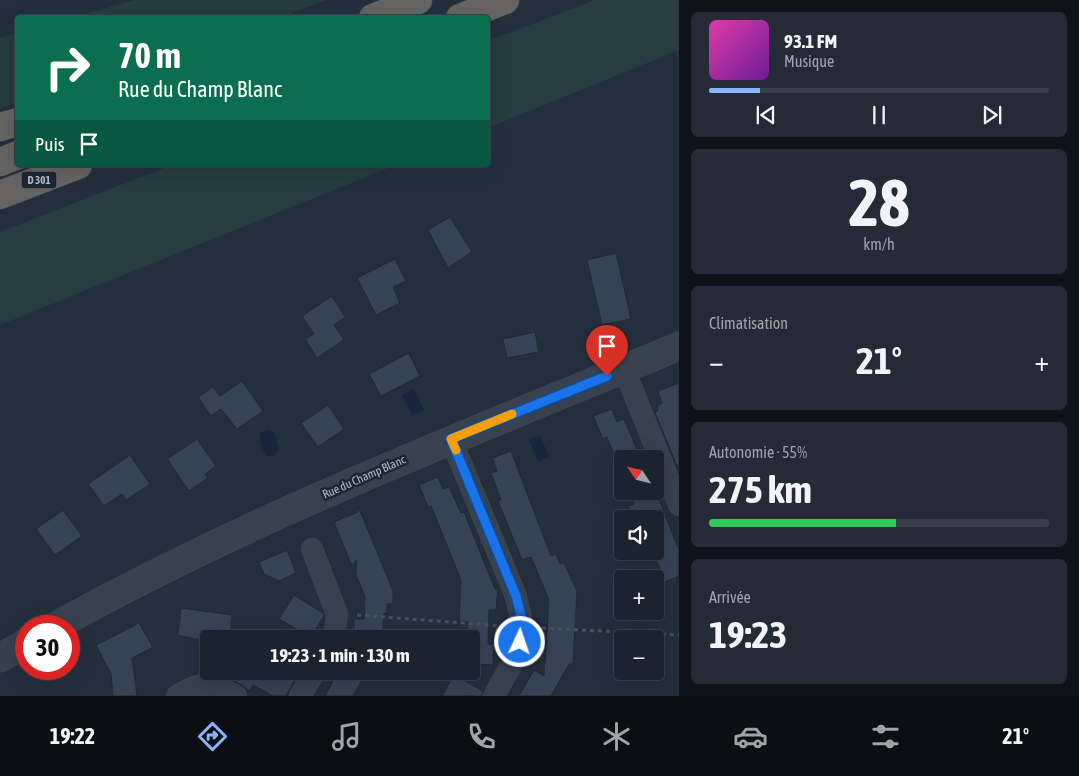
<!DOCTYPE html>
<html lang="fr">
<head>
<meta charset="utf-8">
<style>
	:root { --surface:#1b232e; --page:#242b36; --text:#f1f3f6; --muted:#a0a4aa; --line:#39404a; --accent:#8ab4f8 }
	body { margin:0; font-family:"Asap Condensed",sans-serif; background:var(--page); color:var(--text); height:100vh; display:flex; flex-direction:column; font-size:19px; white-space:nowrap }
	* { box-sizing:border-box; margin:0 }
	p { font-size:16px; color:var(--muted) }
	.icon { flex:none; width:28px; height:28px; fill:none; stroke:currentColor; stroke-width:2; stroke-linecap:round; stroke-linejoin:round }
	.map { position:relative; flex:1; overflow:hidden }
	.drawer { display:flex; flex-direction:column; gap:12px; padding:12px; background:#0f1319; width:400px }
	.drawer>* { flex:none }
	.banner { position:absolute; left:15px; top:15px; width:475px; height:152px; border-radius:5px; box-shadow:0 5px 20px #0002,0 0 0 1px var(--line); background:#0b6e4f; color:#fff; overflow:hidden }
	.needle { width:32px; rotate:305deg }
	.tools { position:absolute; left:614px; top:450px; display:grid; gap:10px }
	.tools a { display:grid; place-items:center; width:50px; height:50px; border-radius:5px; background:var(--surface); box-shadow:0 5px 20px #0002,0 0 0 1px var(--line); font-size:25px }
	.speed { position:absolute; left:15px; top:615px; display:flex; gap:10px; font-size:25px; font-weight:700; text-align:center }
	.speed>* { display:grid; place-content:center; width:65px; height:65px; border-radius:50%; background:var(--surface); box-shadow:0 5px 20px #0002,0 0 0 1px var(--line); line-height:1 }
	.speed .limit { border:8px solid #d22; background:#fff; color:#111 }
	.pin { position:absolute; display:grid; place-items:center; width:42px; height:42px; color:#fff; margin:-51px -21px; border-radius:50% 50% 50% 0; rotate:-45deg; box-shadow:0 0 5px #0007 }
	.pin .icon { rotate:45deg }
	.me { position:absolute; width:55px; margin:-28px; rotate:3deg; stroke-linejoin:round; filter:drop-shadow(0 0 4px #0008) }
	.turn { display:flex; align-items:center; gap:18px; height:105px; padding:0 20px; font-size:22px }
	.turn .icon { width:65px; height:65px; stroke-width:2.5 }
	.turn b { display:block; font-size:35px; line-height:42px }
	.then { display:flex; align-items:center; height:48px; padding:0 20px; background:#0003; gap:10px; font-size:19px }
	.big { font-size:38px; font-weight:700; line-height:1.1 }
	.drawer .widget { flex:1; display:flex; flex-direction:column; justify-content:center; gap:8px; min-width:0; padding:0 18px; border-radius:8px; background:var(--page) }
	.drawer .dial { align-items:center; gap:0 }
	.dial b { font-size:65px; line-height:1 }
	.song { display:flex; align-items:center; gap:15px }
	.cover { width:60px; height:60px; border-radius:8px; background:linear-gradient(135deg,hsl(320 70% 55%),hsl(280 70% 35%)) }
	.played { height:5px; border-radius:2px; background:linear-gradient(90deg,var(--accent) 15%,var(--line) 15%) }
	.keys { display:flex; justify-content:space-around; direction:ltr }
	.heat { display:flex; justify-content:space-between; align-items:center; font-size:28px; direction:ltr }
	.charge { height:8px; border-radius:4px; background:linear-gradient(90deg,#34c759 55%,var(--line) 0) }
	.trip { position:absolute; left:200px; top:630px; width:280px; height:50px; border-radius:5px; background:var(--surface); box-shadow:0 5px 20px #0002,0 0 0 1px var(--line); font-weight:700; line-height:50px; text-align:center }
	.menu { display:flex; height:80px; justify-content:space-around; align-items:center; background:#0b0e12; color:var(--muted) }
	.menu .icon { width:35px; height:35px }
	.menu .selected { color:var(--accent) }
	.menu b { font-size:22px; color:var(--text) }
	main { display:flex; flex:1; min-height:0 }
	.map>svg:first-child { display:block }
	.green { fill:#263c3f }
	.water { fill:#17263c }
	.building { fill:#364354; stroke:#1f2835 }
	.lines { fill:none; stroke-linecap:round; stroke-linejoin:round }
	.minor-casing { stroke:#414a57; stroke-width:22 }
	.tertiary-casing { stroke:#414a57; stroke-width:29 }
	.trunk-casing { stroke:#434c59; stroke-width:29 }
	.path { stroke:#3f5557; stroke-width:3; stroke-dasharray:4 4; stroke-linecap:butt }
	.minor { stroke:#38414e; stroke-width:21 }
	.tertiary { stroke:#38414e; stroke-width:28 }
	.trunk { stroke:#656462; stroke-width:28 }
	.route-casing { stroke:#114b97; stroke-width:12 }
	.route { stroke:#1a73e8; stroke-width:9 }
	.slow { stroke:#f59e0b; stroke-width:9 }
	.labels { text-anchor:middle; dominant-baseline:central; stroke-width:5; stroke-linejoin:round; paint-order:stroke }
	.shield { fill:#1d2633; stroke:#878f9c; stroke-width:1 }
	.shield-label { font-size:11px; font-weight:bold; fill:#b4bcc9 }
	.street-label { font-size:12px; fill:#b4bcc9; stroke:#1d2633 }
</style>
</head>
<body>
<main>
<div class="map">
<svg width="679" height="696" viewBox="0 0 679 696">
	<rect width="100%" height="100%" fill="#242f3e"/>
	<!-- green -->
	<g class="green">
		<path d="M135,0H326L282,17H73Z"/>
		<path d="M595,0H679V50L488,128V41Z"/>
		<path d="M17,33V103L0,107V38Z"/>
		<path d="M172,165H396L0,325V232Z"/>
	</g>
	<!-- water -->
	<g class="water">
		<path d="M414,389L424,410L412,416L402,395Z"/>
		<path d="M269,429L274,433L279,449L274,456H267C262,451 259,439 260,433Z"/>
		<path d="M540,435L549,457L538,462L529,440Z"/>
		<path d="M421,631L444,632L443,639H421Z"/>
	</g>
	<!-- building -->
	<g class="building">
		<path d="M450,217L472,252L448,268L428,230Z"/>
		<path d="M616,253L631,319L602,325L587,260Z"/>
		<path d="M395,259L406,281L393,287L400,303L376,315L357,278Z"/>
		<path d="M332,296L345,317L334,325L344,340L317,358L305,339L314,334L302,316Z"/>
		<path d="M535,332L539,352L507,358L503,339Z"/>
		<path d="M409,353L420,376L381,396L369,374Z"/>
		<path d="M242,381L263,411L237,429L221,409L211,416L198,397L213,387L220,396Z"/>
		<path d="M679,383V465L677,466L655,412L658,411L657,406L662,403L658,391Z"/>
		<path d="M328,405L344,429L318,447L301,423Z"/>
		<path d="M612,409L617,422L624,419L641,459H616L607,437L603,439L593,416Z"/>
		<path d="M197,439L216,466L205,474L208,478L189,491L167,459Z"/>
		<path d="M511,451L551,556L556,554L560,564L564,563L577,591L573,664H569L551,696H519L534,670L544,676L549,600L531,557L522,560L498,501L501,500L491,473L497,471L492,458Z"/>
		<path d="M130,455L150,484L126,500L122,494L104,506L88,484Z"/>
		<path d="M438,477L443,489L449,487L461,513L464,512L495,589H498L496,610H489L488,644H494L493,665L471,664V639H467L468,622L459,621L461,580L431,506L428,507L419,485Z"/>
		<path d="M629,491L656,492L679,550V576L665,582L655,556V519H634L628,506L634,504Z"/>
		<path d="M358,506L393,591V604H387V614L384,613L382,639H354V619H364L365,597L356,575V560L352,566L334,522L358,512Z"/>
		<path d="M63,510L82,536L55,555L36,529Z"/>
		<path d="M287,550L296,573L279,581L264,574L259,562Z"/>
		<path d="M294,595L323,613L324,615L311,638L279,619Z"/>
		<path d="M181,608L232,615L230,636L217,634V639H195L178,635Z"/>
		<path d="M139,623L153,647L132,658L137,696H113L111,674L96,645Z"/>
		<path d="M212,671H289L286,677L294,681L286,696H273L253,685L249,691L242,685Z"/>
		<path d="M338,671H367L353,696H325Z"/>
		<path d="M454,675L483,691L482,696H442Z"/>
	</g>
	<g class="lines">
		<defs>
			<g id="minor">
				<path d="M624,369L679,505"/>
				<path d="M451,439L516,596L523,627L516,656L494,696"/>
				<path d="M312,549L337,614L334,639"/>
				<path d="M177,696C202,680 210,682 236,696"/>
				<path d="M300,696L315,671"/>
			</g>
			<g id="tertiary">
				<path d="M56,626C255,515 469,434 679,346"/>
				<path d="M0,658L26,643"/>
			</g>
			<g id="trunk">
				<path d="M373,18L418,0"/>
				<path d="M460,18L505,0"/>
				<path d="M0,127L18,122"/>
				<path d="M0,162L18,155"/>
				<path d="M0,195L78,165"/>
			</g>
		</defs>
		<!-- minor casing -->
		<use href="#minor" class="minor-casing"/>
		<!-- tertiary casing -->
		<use href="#tertiary" class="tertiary-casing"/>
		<!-- trunk casing -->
		<use href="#trunk" class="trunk-casing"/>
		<!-- path -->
		<g class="path">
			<path d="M357,615L503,626"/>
			<path d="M542,628L679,635"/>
		</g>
		<!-- minor -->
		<use href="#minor" class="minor"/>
		<!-- tertiary -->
		<use href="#tertiary" class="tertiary"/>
		<!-- trunk -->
		<use href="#trunk" class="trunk"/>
	</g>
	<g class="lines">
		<defs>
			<path id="route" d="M520,642L524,627L516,596L451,439L607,376"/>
		</defs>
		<!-- route casing -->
		<use href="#route" class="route-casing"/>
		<!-- route -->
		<use href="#route" class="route"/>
		<!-- slow -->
		<path class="slow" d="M456,450L451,439L512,414"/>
	</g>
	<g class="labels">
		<!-- shield labels -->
		<rect class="shield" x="21.5" y="171.5" width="35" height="17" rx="4"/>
		<g class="shield-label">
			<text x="39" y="180">D 301</text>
		</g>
		<!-- street labels -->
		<g class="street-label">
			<text transform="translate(364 477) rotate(-24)">Rue du Champ Blanc</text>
		</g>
	</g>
</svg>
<div class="tools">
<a><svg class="needle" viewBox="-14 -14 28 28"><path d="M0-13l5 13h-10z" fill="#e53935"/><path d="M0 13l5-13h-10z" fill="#a0a4aa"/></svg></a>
<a><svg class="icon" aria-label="sound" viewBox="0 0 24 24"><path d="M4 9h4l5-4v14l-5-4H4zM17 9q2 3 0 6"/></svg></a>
<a>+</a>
<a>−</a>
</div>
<div class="speed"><div class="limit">30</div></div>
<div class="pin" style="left:607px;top:376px;background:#d93025"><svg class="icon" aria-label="arrive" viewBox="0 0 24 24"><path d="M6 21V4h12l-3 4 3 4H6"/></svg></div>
<svg class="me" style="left:520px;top:642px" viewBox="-20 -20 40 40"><circle r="17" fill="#1a73e8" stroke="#fff" stroke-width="3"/><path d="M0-11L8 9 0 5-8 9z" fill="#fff"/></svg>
<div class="trip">19:23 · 1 min · 130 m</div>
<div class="banner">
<div class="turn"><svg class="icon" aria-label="right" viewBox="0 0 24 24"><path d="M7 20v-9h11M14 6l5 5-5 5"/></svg><div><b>70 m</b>Rue du Champ Blanc</div></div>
<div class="then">Puis<svg class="icon" aria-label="arrive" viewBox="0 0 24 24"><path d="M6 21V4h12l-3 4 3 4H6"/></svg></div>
</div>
</div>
<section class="drawer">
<div class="widget">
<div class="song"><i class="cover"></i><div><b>93.1 FM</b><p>Musique</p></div></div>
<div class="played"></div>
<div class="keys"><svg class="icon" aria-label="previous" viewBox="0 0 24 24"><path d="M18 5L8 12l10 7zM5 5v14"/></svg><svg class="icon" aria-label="pause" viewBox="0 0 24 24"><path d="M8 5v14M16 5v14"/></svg><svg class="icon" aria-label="next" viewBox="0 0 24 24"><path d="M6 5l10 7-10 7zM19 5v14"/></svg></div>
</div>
<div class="widget dial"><b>28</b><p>km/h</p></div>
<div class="widget"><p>Climatisation</p>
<div class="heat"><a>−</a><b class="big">21°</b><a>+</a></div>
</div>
<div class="widget"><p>Autonomie · 55%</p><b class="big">275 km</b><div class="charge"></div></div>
<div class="widget"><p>Arrivée</p><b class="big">19:23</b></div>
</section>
</main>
<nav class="menu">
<b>19:22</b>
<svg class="icon selected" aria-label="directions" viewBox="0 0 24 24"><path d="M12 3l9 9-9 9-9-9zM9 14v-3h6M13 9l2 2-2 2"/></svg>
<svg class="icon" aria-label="music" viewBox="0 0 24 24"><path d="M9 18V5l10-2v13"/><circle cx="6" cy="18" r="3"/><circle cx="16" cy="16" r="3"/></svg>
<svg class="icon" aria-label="phone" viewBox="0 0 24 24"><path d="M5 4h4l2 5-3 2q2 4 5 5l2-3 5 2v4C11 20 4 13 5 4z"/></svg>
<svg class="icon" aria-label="climate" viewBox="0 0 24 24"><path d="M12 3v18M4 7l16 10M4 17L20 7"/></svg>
<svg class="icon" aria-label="car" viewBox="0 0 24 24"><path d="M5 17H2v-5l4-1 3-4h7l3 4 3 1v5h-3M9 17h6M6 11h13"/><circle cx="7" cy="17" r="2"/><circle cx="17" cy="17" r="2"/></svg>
<svg class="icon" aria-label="filters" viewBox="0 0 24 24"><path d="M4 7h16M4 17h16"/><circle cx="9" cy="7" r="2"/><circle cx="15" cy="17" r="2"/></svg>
<b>21°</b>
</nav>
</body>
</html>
